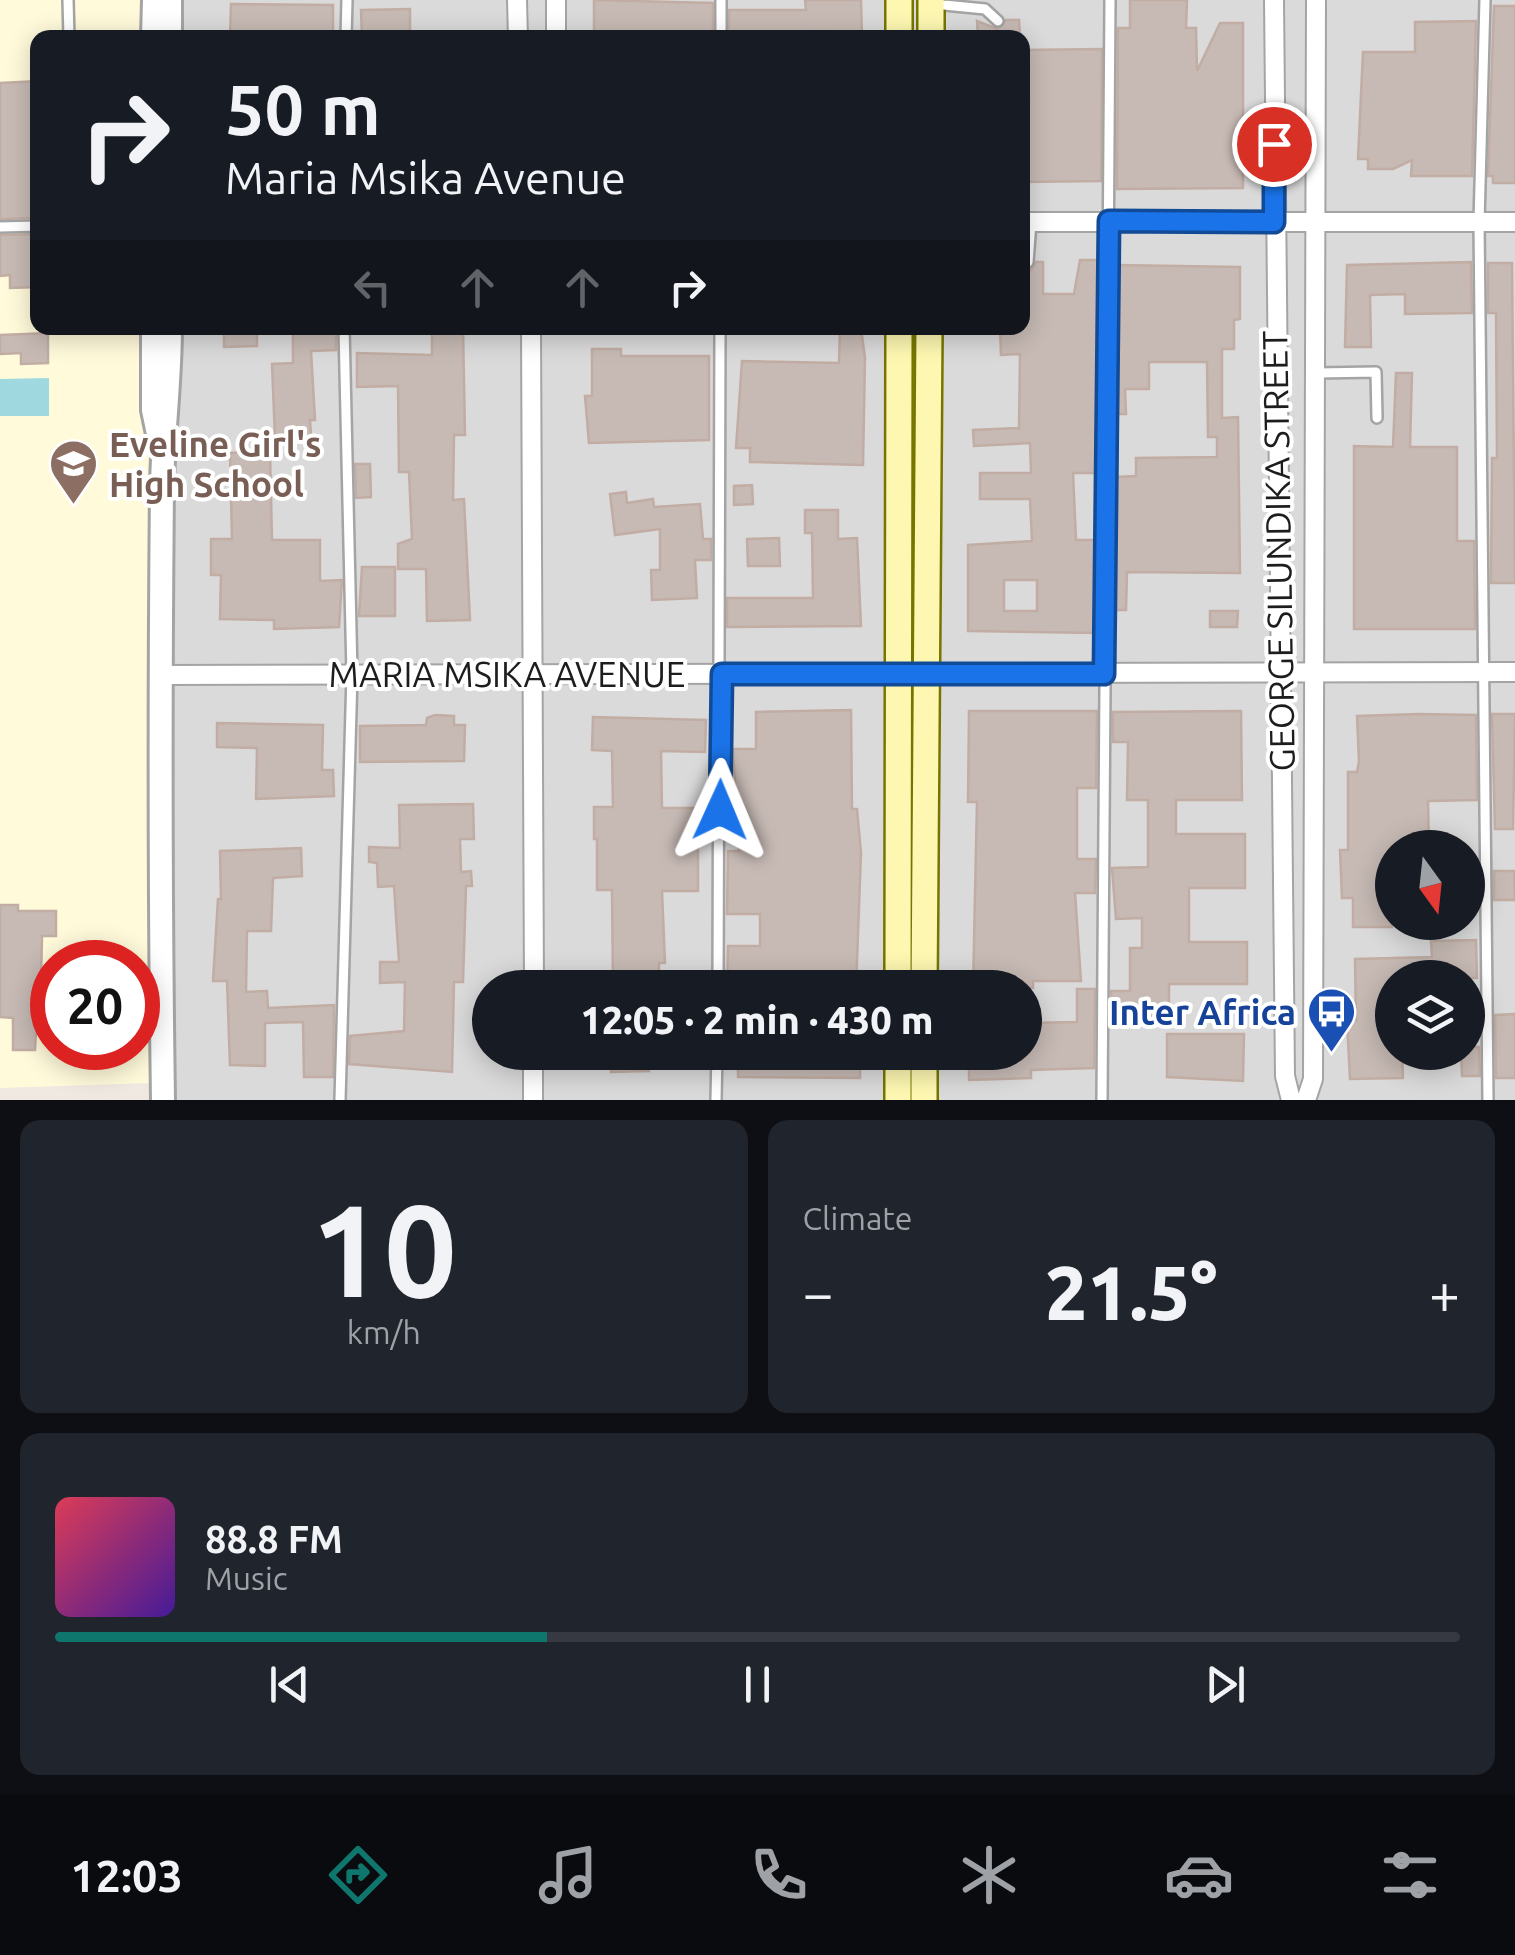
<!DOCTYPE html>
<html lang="en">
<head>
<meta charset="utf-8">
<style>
	:root { --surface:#171b24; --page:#20242c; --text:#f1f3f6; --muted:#9ea1a6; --line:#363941; --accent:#0f766e }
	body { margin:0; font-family:Ubuntu,sans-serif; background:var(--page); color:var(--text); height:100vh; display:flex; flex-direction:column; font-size:38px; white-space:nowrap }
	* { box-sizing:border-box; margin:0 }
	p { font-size:32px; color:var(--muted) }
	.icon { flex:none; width:55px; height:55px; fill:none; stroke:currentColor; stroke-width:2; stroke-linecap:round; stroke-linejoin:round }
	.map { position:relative; height:1100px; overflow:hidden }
	.panel { display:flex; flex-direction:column; gap:20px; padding:20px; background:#0d0f14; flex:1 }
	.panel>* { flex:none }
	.banner { position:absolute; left:30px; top:30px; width:1000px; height:305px; border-radius:20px; box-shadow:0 5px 25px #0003; background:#171b24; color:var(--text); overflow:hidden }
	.needle { width:65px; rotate:165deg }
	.controls { position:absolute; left:1375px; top:830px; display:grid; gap:20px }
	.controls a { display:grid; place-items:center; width:110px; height:110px; border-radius:50%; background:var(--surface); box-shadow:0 5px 25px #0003; font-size:50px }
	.speed { position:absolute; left:30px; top:940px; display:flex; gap:20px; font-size:50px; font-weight:700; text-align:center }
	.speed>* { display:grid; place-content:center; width:130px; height:130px; border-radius:50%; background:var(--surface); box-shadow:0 5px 25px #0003; line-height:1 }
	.speed .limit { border:15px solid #d22; background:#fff; color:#111 }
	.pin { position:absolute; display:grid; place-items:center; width:85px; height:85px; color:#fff; margin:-42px; border:5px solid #fff; border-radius:50%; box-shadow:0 2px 10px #0007 }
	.me { position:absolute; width:110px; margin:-55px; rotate:1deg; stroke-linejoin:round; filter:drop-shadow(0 0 8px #0008) }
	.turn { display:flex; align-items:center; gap:35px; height:210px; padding:0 30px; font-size:45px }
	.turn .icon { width:130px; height:130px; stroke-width:2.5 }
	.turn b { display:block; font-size:70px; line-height:85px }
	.lanes { display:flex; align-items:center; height:95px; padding:0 30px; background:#0003; justify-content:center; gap:50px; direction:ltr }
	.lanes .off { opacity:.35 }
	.big { font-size:75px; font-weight:800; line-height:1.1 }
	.panel .tile { flex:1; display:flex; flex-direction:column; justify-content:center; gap:15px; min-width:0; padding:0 35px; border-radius:20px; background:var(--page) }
	.panel .dial { align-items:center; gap:0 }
	.dial b { font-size:130px; line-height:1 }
	.song { display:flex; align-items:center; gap:30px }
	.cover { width:120px; height:120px; border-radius:15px; background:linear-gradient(135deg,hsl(350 70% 55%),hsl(260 70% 35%)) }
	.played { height:10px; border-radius:5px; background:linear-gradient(90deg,var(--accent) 35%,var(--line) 35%) }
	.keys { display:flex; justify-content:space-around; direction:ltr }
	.heat { display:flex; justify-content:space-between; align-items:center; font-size:55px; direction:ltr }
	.panel .tiles { flex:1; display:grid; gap:20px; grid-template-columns:1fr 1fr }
	.tile:last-child { grid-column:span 2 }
	.trip { position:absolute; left:472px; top:970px; width:570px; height:100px; border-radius:50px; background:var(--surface); box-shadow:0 5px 25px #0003; font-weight:800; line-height:100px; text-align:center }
	.menu { display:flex; height:160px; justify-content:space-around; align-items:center; background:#090b0e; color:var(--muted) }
	.menu .icon { width:70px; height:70px }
	.menu .on { color:var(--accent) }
	.menu b { font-size:45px; color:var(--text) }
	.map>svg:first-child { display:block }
	.residential { fill:#dbdada; fill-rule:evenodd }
	.education { fill:#fffada; fill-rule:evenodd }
	.water { fill:#9fd9df }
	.building { fill:#c7bab5; stroke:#c1ada3; stroke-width:2.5; fill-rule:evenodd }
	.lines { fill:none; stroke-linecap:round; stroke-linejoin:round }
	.service-casing { stroke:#a4a4a4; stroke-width:14 }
	.minor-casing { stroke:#a4a4a4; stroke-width:22 }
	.tertiary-casing { stroke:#a4a4a4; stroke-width:28 }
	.secondary-casing { stroke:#777500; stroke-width:30 }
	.service { stroke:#fff; stroke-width:9 }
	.minor { stroke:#fff; stroke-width:18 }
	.tertiary { stroke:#fff; stroke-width:22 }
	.secondary { stroke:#fdf7b1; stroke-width:25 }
	.route-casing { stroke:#114b97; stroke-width:25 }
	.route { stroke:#1a73e8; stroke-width:18 }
	.labels { text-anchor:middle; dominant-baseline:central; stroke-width:8; stroke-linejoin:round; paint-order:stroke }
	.education-label { font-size:35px; font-weight:bold; fill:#785e54; stroke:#fff; text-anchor:start }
	.street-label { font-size:35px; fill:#1d1d1d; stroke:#fff }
	.transit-label { font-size:35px; font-weight:bold; fill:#164399; stroke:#fff; text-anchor:end }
</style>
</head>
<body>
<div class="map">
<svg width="1515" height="1100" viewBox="0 0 1515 1100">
	<rect width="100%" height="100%" fill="#efe9e2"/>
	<!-- residential -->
	<path class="residential" d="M180,0H1515V1100H171L168,666L174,328H1022V38H179ZM1392,848H1468V922H1392ZM1392,978H1468V1052H1392ZM490,988H1025V1052H490Z"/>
	<!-- education -->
	<path class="education" d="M0,0H145L146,37L38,38V328H148L151,1083L0,1088ZM52,962H138V1048H52Z"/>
	<!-- water -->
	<path class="water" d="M49,378V416H0V379Z"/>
	<!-- building -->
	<g class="building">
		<path d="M594,0L713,3V32L708,38H594Z"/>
		<path d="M805,0H861L862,38H826V31L729,32V10H806Z"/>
		<path d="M1130,0H1187L1186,28H1196L1197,71L1220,23H1243V188L1117,189L1118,28H1130Z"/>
		<path d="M231,4L333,5V34L265,32V38H230Z"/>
		<path d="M1494,6H1515V183H1493V176H1488Z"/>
		<path d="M410,9V38H362L361,10Z"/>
		<path d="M1006,20H1019L1020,38H978L977,21L997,29Z"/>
		<path d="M1476,21L1472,176H1411L1412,160L1393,169H1368V159H1358L1363,52H1415V22Z"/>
		<path d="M1102,49L1101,181L1022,182V102H1029L1022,50Z"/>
		<path d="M38,81V218L0,219V83Z"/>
		<path d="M38,234V287L10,288V275L0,276V235Z"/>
		<path d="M1080,260H1100L1098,473H1073L1076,540H1098L1097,633L968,631V545L1032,541L1030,499H980V473H1031L1030,443L974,446L973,430L1019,428L1020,354L1001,355L1000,328H1022V268L1031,270L1036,262H1043V294H1074ZM1004,580H1037V611H1004Z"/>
		<path d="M1471,262L1472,313L1405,314V294L1370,295L1371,347H1345L1347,265Z"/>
		<path d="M1488,263H1512L1515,583H1491L1492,458H1497L1496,313H1488Z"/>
		<path d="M1116,265L1240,267V319L1234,320V349H1222V418L1238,417L1240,573L1127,572L1126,610H1114L1115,477L1136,476V458L1217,457V437H1208L1207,362H1149V389H1125L1126,414H1115Z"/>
		<path d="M224,328H257V346L224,347Z"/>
		<path d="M317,328H336V350L311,351L315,420H310L311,436L275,438L272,364L293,363V333L318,332Z"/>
		<path d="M432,328H463L465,435H454L453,500L464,499L470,620L427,621L426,569H398V544L412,539L409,472H399L398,386L357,387V353L432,355Z"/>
		<path d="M840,328H861L865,358L863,465L750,462V448H736L742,361L839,363Z"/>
		<path d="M48,333V363L21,364V353L0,354V335Z"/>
		<path d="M592,349H621V356H709V440L589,443L585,396H592Z"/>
		<path d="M1396,373H1412L1410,447H1457V541H1474L1475,629H1354V446L1393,447Z"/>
		<path d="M270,451L272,540H320V581L342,580L339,627L274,629V620L220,619L221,575H211V539H232L230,453Z"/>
		<path d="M355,464H370L371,497L356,498Z"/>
		<path d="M752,485L753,504L734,505V486Z"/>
		<path d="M626,492L627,503L653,499L654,507L700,504L703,539H711V560H695L697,598L652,600L651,570H660V529L615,535L610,494Z"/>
		<path d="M805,510H838V539L857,538L861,626L727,627V598H813L812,533H805Z"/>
		<path d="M779,538L780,566H748L747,539Z"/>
		<path d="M362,567H395V616H359Z"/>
		<path d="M1210,611H1238L1237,627H1210Z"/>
		<path d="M851,710L852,809H857L861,853L856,988H727L728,946H760V914H727L728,851H739L733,749H756V712Z"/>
		<path d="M969,711H1097L1096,788H1077V859H1096L1095,893H1075L1081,981H1033V988H973L977,802H968Z"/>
		<path d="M1241,711L1242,800H1176V834H1245V888H1189V942H1247V984H1169V1019H1111V991H1130V948H1142V918L1116,919L1112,868L1148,867V800H1127L1128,742H1113V712Z"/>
		<path d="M1419,714L1476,715L1477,800L1428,801L1429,848H1392V927H1353V898H1342L1340,850H1348V772H1357L1359,761L1357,716Z"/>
		<path d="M1492,714H1515L1513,829H1495Z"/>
		<path d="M435,715L454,716V725H465L464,761L360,762V726L426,725L427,718Z"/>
		<path d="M593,717L706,720L705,752L661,751L662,808H704V836H698V891H662L665,963H659V977L641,978V984H613L612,890H597V839H594V807H613L612,751L592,750Z"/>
		<path d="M217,723L323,725L322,770H333L334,796L256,799L257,748L217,747Z"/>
		<path d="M473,804L474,839H460L461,872L471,871L472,886H466L463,982H454L452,1072L349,1064L350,1036L404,1031L405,982L380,983V962H399L394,886L378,887L377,863L369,862V847L400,848L399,805Z"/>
		<path d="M301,848L302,876L273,878L271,931H247L246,992L267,991L268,1008L334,1005L333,1077H304L303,1022L265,1023V1066L230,1065L227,981H213L218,899H221L220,851Z"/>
		<path d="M1494,871H1514L1515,900H1494Z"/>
		<path d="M0,905H18V911H56V936H42L40,1031L36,1032L35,1050H13V1018L0,1017Z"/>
		<path d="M1476,940L1477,978H1392V1053H1402L1403,1078L1350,1079L1347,1021H1356L1355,959L1432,957L1431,941Z"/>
		<path d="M1077,989H1095L1094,1068L1031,1070V1078L969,1080V1052H1025V1023L1077,1022Z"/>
		<path d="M1515,1014V1078H1496L1495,1015Z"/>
		<path d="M1167,1034H1244L1243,1081L1167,1077Z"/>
		<path d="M1468,1047H1479L1480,1076H1462L1461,1052H1468Z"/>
		<path d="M610,1052H649V1071L611,1072Z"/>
		<path d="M738,1052H860V1078L738,1077Z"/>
	</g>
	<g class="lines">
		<defs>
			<g id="service">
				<path d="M68,0L69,38"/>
				<path d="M1485,0L1479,222L1488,1100"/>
				<path d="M934,4L985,9L998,21"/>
				<path d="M346,38L347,0"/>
				<path d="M721,38V0"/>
				<path d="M0,227L38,226"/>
				<path d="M1028,262L1031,222"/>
				<path d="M1317,373L1376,372L1377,418"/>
				<path d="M718,988L720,328"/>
				<path d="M340,1100L352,674L344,328"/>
				<path d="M716,1100L717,1052"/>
				<path d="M1102,1100L1110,0"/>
			</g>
			<g id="minor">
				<path d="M517,0L518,38"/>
				<path d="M1274,0L1285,1076L1291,1100"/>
				<path d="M556,38V0"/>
				<path d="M1022,222H1515"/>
				<path d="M531,328L534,988"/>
				<path d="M160,675L1515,672"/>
				<path d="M533,1100V1052"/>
				<path d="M1306,1100L1313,1079L1316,0"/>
			</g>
			<g id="tertiary">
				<path d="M153,38L154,0"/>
				<path d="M170,38V0"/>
				<path d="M153,328V410L158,434"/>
				<path d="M163,1100C160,895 160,691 162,486C163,433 170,381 170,328"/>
			</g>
			<g id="secondary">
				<path d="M899,38V0"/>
				<path d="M931,38V0"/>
				<path d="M898,988L899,328"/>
				<path d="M924,988L929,328"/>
				<path d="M898,1100V1052"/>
				<path d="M924,1100V1052"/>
			</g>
		</defs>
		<!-- service casing -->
		<use href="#service" class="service-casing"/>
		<!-- minor casing -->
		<use href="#minor" class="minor-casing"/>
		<!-- tertiary casing -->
		<use href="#tertiary" class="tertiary-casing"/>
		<!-- secondary casing -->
		<use href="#secondary" class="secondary-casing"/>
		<!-- service -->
		<use href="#service" class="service"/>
		<!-- minor -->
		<use href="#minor" class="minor"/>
		<!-- tertiary -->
		<use href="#tertiary" class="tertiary"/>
		<!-- secondary -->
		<use href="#secondary" class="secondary"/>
	</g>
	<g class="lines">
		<defs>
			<path id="route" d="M720,810L722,674H1104L1109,221L1274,222V144"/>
		</defs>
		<!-- route casing -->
		<use href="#route" class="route-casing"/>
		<!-- route -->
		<use href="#route" class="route"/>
	</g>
	<!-- icons -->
	<defs>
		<symbol id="school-pin" viewBox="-11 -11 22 30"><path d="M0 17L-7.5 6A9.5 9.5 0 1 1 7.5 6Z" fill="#8d6e63" stroke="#fff"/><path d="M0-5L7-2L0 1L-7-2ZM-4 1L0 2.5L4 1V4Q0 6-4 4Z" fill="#fff"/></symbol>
		<symbol id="bus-pin" viewBox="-11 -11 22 30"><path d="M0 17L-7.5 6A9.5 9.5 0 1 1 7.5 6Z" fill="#1a4fb4" stroke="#fff"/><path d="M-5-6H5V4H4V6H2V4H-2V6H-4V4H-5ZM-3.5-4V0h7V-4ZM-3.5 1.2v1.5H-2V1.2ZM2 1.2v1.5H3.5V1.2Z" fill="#fff"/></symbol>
	</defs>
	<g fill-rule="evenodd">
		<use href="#school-pin" x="46" y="436" width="55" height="75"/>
		<use href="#bus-pin" x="1304" y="984" width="55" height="75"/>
	</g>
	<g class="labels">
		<!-- education labels -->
		<g class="education-label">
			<text x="109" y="444">Eveline Girl's<tspan x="109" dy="40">High School</tspan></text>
		</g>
		<!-- street labels -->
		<g class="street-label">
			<text transform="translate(1278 551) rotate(-91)">GEORGE SILUNDIKA STREET</text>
			<text x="507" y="674">MARIA MSIKA AVENUE</text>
		</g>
		<!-- transit labels -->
		<g class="transit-label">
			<text x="1296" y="1012">Inter Africa</text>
		</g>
	</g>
</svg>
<div class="controls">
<a><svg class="needle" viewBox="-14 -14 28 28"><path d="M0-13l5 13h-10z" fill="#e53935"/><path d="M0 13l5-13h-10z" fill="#9ea1a6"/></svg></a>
<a><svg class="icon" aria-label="layers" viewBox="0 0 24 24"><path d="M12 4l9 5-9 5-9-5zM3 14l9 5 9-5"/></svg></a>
</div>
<div class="speed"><div class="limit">20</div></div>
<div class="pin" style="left:1274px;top:144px;background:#d93025"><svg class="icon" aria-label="arrive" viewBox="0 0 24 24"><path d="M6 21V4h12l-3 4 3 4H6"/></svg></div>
<svg class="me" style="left:720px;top:810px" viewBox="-20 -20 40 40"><path d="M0-17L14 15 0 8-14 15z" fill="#1a73e8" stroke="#fff" stroke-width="4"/></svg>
<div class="trip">12:05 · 2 min · 430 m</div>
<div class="banner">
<div class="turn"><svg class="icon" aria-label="right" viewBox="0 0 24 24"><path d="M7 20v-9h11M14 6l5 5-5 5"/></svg><div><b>50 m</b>Maria Msika Avenue</div></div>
<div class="lanes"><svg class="icon off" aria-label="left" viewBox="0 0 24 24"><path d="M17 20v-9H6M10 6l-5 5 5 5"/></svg><svg class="icon off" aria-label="ahead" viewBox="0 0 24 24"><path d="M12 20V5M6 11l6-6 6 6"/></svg><svg class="icon off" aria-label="ahead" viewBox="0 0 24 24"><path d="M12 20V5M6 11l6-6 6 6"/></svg><svg class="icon" aria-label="right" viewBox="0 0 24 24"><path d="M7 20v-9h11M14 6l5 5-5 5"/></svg></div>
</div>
</div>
<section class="panel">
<div class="tiles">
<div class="tile dial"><b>10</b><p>km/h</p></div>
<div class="tile"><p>Climate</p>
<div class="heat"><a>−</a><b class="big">21.5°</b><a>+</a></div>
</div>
<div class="tile">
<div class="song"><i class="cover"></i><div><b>88.8 FM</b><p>Music</p></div></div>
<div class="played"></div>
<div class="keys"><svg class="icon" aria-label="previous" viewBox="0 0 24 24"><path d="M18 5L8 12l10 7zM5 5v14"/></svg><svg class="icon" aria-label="pause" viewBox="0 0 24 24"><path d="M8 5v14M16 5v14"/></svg><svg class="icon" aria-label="next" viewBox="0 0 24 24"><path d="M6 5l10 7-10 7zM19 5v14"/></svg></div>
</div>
</div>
</section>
<nav class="menu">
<b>12:03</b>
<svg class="icon on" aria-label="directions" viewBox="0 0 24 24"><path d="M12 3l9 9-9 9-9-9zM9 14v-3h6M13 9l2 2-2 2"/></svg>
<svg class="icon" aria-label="music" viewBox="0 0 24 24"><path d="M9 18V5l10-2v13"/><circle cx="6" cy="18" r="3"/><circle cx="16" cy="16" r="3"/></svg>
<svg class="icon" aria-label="phone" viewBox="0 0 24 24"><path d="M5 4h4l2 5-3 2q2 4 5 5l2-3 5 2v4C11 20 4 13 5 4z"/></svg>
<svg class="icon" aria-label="climate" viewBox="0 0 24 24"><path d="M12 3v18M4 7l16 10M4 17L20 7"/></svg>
<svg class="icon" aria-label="car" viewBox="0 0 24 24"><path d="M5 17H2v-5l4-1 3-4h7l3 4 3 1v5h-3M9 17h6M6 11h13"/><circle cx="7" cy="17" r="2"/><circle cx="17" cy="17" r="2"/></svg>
<svg class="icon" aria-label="filters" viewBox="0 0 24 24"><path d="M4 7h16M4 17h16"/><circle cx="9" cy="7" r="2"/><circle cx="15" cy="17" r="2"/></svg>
</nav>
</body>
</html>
